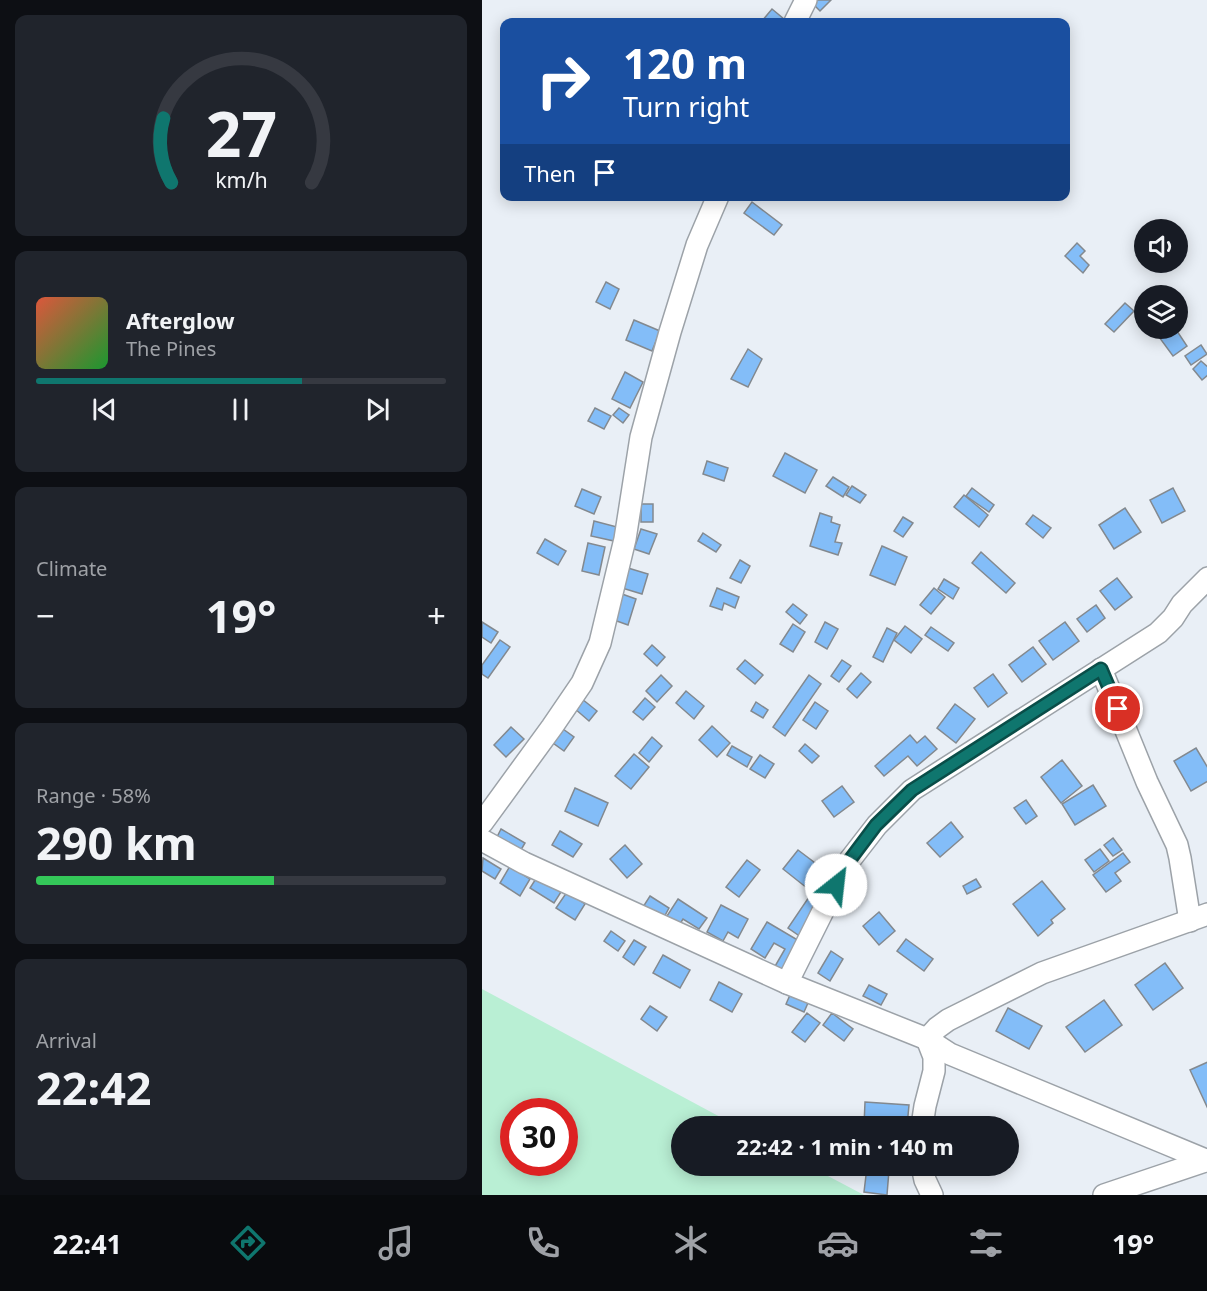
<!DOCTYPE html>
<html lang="en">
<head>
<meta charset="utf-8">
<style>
	:root { --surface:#171b24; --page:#20242c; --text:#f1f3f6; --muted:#9ea1a6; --line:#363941; --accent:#0f766e }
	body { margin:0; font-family:"Noto Sans",sans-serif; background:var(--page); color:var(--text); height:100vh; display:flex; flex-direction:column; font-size:22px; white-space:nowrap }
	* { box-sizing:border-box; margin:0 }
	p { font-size:20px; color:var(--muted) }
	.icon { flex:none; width:33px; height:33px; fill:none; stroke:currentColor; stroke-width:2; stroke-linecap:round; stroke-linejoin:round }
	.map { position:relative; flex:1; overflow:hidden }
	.panel { display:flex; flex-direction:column; gap:15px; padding:15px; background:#0d0f14; width:482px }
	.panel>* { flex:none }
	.hud { position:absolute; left:18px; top:18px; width:570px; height:183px; border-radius:12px; box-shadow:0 3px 15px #0003; background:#1a4fa0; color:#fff; overflow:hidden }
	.tools { position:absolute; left:652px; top:219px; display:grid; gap:12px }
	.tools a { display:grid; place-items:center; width:54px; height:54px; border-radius:50%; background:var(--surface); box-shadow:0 3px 15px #0003; font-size:30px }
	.speed { position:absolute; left:18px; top:1098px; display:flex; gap:12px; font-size:30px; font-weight:700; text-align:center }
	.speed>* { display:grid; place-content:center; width:78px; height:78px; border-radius:50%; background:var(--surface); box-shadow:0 3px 15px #0003; line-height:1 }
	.speed .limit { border:9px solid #d22; background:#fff; color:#111 }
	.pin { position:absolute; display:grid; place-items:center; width:51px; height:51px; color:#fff; margin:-26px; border:3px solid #fff; border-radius:50%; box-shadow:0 2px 6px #0007 }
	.me { position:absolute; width:66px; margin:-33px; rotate:29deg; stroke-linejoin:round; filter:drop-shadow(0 0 4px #0008) }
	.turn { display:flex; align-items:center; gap:21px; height:126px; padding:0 24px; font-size:27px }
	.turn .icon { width:78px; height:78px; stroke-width:2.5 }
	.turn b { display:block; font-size:42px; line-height:51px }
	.then { display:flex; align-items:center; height:57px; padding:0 24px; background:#0003; gap:12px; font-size:22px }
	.big { font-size:45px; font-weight:700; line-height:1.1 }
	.panel .widget { flex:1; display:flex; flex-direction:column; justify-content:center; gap:9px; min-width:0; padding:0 21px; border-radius:12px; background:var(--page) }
	.panel .dial { align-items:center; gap:0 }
	.dial svg { height:156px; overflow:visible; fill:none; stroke:var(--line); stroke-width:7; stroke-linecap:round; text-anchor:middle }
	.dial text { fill:var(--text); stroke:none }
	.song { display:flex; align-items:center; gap:18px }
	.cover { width:72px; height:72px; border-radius:9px; background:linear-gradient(135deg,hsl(10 70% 55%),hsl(130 70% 35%)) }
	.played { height:6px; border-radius:3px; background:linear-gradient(90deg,var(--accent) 65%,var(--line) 65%) }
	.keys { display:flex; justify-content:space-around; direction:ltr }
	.heat { display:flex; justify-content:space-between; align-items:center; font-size:33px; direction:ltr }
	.charge { height:9px; border-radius:4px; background:linear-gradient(90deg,#34c759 58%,var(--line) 0) }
	.trip { position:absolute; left:189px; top:1116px; width:348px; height:60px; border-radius:30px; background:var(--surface); box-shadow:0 3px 15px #0003; font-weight:700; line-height:60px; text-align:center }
	.tab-bar { display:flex; height:96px; justify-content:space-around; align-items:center; background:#090b0e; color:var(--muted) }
	.tab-bar .icon { width:42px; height:42px }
	.tab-bar .selected { color:var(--accent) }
	.tab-bar b { font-size:27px; color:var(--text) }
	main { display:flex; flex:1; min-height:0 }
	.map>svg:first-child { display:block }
	.green { fill:#b9efd4; fill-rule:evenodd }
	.building { fill:#83bdf8; stroke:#83898f; stroke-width:1.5 }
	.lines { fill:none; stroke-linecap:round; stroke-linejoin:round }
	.minor-casing { stroke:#9ca2a8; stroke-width:24 }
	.minor { stroke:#fff; stroke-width:21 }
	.route-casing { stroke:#0a4d48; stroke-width:15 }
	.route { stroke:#0f766e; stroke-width:10 }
</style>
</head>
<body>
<main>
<section class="panel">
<div class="widget dial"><svg viewBox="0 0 100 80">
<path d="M14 69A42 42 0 1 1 86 69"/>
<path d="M14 69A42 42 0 0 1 10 36" stroke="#0f766e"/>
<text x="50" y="56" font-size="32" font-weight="700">27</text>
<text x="50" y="72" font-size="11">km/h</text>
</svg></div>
<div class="widget">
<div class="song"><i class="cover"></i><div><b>Afterglow</b><p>The Pines</p></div></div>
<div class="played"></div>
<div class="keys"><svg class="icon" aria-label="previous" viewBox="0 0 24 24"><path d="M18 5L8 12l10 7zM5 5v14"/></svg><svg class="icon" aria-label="pause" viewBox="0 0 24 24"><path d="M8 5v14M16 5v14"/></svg><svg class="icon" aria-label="next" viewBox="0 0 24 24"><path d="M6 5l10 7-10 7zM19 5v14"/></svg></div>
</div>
<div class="widget"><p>Climate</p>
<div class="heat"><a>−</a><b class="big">19°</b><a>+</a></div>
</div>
<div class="widget"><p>Range · 58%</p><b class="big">290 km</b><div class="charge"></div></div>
<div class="widget"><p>Arrival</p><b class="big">22:42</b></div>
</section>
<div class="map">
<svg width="726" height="1195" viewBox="0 0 726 1195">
	<rect width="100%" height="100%" fill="#e9eff6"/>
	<!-- green -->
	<path class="green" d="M0,989L255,1126H200V1166H327L382,1195H0ZM32,1112H82V1162H32Z"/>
	<!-- building -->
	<g class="building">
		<path d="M332,0H349L338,11L330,3Z"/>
		<path d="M290,9L302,19L299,22H281L280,21Z"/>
		<path d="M270,202L300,225L292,235L262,213Z"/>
		<path d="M595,243L603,251L598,256L607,265L601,273L583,256Z"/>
		<path d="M124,282L137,289L128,309L114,302Z"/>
		<path d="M643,303L652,311L632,332L623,324Z"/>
		<path d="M152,320L178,331L170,351L144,340Z"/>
		<path d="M688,328H693L705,346L691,356L677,337Z"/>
		<path d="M719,345L725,354L709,365L703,356Z"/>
		<path d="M266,349L280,359L266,387L249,379Z"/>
		<path d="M719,361L726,367V375L720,380L711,369Z"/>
		<path d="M143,372L161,382L148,408L130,399Z"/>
		<path d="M113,408L129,416L122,429L106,421Z"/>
		<path d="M137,408L147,415L141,423L131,415Z"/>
		<path d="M303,453L335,470L323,493L291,476Z"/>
		<path d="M225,461L246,468L242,481L221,474Z"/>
		<path d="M351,477L367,487L361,497L344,486Z"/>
		<path d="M370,486L384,495L378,503L364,495Z"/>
		<path d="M490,488L512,505L507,512L484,496Z"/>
		<path d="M691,488L703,511L680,523L668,500Z"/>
		<path d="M100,489L119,497L112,514L93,506Z"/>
		<path d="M482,495L506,515L497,527L472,507Z"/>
		<rect x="159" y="504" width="12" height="18"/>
		<path d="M643,508L659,532L632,549L617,525Z"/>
		<path d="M338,513L350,517L349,522L358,525L353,542L360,543L356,555L328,546Z"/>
		<path d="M551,515L569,528L561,538L544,524Z"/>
		<path d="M421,517L431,523L421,537L412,531Z"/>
		<path d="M112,521L135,527L132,541L109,536Z"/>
		<path d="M159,529L175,534L167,554L152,549Z"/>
		<path d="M221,533L239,545L234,552L216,541Z"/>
		<path d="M63,539L84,551L76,565L55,553Z"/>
		<path d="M106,543L123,547L117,575L100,571Z"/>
		<path d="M400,546L425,557L413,585L388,575Z"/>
		<path d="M499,552L533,583L524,593L490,563Z"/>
		<path d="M258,560L268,566L259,583L248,578Z"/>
		<path d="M146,568L166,574L160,594L140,588Z"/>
		<path d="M635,578L650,597L633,610L618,591Z"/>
		<path d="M462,579L477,588L471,599L456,589Z"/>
		<path d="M235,588L257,597L253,608L242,603L240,610L228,606Z"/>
		<path d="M452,588L463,597L449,614L438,605Z"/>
		<path d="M140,594L154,599L146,625L132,620Z"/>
		<path d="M311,604L325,615L318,624L304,612Z"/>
		<path d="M614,605L623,618L605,632L595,619Z"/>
		<path d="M0,622L16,632L9,643L0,637Z"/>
		<path d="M343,622L356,629L345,649L333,642Z"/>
		<path d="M583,622L597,641L571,660L557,641Z"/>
		<path d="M311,624L323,632L311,652L298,644Z"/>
		<path d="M423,626L440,639L429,653L412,640Z"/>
		<path d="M449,627L472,643L466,651L443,635Z"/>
		<path d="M405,628L415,633L401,662L391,657Z"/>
		<path d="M18,640L28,647L6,678L0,674V665Z"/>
		<path d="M170,645L183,657L175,666L162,654Z"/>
		<path d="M551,647L564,664L540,682L527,665Z"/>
		<path d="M263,660L281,675L273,684L255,669Z"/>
		<path d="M360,660L369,666L357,682L349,676Z"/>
		<path d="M379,673L389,682L375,698L365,689Z"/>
		<path d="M511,674L525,693L506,707L492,688Z"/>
		<path d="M179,675L190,686L175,702L164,691Z"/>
		<path d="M327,675L339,684L303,736L291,727Z"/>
		<path d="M204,691L222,706L212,719L194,703Z"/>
		<path d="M163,698L173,707L161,720L151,712Z"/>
		<path d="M100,699L115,711L107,721L92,708Z"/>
		<path d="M274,702L286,710L281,718L269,711Z"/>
		<path d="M333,702L346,711L334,729L321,720Z"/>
		<path d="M473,704L493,719L474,743L455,728Z"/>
		<path d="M230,726L248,743L235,757L217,740Z"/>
		<path d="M29,727L42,739L24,757L12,745Z"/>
		<path d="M81,729L92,737L82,751L71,743Z"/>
		<path d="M428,735L435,743L443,736L455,749L435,766L426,756L402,776L393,766Z"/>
		<path d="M170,737L180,746L167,762L157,753Z"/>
		<path d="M323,744L337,756L330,763L317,751Z"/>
		<path d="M250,746L270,757L265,767L245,755Z"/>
		<path d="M714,748L726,768V781L709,791L692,761Z"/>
		<path d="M152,754L167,767L149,789L133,776Z"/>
		<path d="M278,755L292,764L283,778L268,769Z"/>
		<path d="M580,760L600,786L579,803L559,777Z"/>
		<path d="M611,785L624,806L593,825L580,804Z"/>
		<path d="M360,786L372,802L352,817L340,801Z"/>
		<path d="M93,788L126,803L116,826L83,811Z"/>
		<path d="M544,800L555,816L544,824L532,808Z"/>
		<path d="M469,822L481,837L458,857L445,843Z"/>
		<path d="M19,829L43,843L36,855L13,841Z"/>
		<path d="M78,831L100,844L91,857L70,845Z"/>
		<path d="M631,838L640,850L631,856L622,845Z"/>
		<path d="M143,845L160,864L145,878L128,859Z"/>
		<path d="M618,849L627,861L612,872L603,860Z"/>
		<path d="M316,850L345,872L330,892L301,869Z"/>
		<path d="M641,853L648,862L633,873L639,881L624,892L611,875Z"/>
		<path d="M1,858L19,869L13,879L0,871Z"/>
		<path d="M265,860L278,870L257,897L244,887Z"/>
		<path d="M28,866L48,879L38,896L18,883Z"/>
		<path d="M55,877L79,892L72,903L48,888Z"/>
		<path d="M494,879L499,887L485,894L481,886Z"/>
		<path d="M560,881L583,909L569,920L571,923L556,936L531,904Z"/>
		<path d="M85,892L103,904L93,920L74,908Z"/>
		<path d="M329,894L342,903L319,937L306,928Z"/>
		<path d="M168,896L187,908L181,919L161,907Z"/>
		<path d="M196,899L225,918L217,929L201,919L196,927L183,919Z"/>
		<path d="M239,905L266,919L256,938L246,932L241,941L225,932Z"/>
		<path d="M397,912L413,931L397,945L381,926Z"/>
		<path d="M285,922L319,942L300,973L292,968L303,949L292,943L283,958L269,949Z"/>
		<path d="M129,931L143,941L136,951L122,941Z"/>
		<path d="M424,939L451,959L442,971L415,951Z"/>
		<path d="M152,940L164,947L152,965L141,957Z"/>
		<path d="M349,951L361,959L348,981L336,973Z"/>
		<path d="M181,955L208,970L198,988L171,973Z"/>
		<path d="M683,963L701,988L671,1010L653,985Z"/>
		<path d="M237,982L260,994L250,1012L228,1000Z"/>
		<path d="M387,985L405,994L399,1005L381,996Z"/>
		<path d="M308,995L326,1003L322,1012L304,1004Z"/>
		<path d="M622,1000L640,1025L603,1052L584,1027Z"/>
		<path d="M168,1006L185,1017L175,1031L159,1019Z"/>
		<path d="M526,1008L560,1026L547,1049L514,1031Z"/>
		<path d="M325,1013L338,1023L323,1042L310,1032Z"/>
		<path d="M350,1013L371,1029L362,1041L341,1025Z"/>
		<path d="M726,1062V1109L708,1070Z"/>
		<path d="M383,1102L427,1105L425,1126H382Z"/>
		<path d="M385,1167L407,1170L405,1195L382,1192Z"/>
	</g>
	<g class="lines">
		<defs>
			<g id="minor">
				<path d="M313,22L324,0"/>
				<path d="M619,669L665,782L695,845L698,858L708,921"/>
				<path d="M0,823L70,727L100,683L118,643L143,539L159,437L188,332L215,245L236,196"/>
				<path d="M0,840L42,863L305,983L445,1039L468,1054L726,1161"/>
				<path d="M305,983L364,865L395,825L430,790L676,633L691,618L700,604L726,578"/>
				<path d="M440,1126L443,1106L452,1071V1057L445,1039L455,1028L466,1020L560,973L726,914"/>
				<path d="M440,1166L443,1180L450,1195"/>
				<path d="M622,1195L726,1160"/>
			</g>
		</defs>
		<!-- minor casing -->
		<use href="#minor" class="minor-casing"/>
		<!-- minor -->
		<use href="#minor" class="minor"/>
	</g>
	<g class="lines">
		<defs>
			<path id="route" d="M354,885L364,865L394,825L430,790L619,669L636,709"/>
		</defs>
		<!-- route casing -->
		<use href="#route" class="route-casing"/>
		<!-- route -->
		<use href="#route" class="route"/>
	</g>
</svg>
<div class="tools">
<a><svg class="icon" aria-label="sound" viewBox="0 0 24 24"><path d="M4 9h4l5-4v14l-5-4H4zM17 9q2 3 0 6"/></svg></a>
<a><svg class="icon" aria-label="layers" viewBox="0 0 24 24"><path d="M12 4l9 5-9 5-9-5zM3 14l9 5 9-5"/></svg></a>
</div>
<div class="speed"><div class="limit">30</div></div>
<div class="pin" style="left:636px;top:709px;background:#d93025"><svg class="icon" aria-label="arrive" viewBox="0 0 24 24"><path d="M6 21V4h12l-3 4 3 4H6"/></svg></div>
<svg class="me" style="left:354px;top:885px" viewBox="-20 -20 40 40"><circle r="19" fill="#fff"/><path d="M0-13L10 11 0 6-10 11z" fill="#0f766e"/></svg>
<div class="trip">22:42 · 1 min · 140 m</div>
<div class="hud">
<div class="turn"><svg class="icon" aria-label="right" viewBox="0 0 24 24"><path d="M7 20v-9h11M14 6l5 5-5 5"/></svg><div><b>120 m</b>Turn right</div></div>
<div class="then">Then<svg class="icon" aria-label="arrive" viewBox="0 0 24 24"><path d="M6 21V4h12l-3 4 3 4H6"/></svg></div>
</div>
</div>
</main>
<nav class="tab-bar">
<b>22:41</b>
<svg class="icon selected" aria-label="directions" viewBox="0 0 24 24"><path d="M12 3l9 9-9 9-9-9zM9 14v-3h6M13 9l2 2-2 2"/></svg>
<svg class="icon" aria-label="music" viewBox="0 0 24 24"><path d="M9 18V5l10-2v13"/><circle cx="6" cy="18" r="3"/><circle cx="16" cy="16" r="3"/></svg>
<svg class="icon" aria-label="phone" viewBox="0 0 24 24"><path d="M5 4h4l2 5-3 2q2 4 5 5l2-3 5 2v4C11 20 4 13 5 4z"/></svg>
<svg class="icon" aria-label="climate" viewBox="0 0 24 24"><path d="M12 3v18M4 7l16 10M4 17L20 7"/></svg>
<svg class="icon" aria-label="car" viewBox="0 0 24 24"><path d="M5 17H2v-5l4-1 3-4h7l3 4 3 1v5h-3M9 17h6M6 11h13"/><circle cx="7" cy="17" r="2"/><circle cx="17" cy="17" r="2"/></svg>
<svg class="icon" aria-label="filters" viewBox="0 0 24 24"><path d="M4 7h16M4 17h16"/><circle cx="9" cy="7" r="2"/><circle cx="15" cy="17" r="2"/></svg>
<b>19°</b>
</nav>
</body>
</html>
